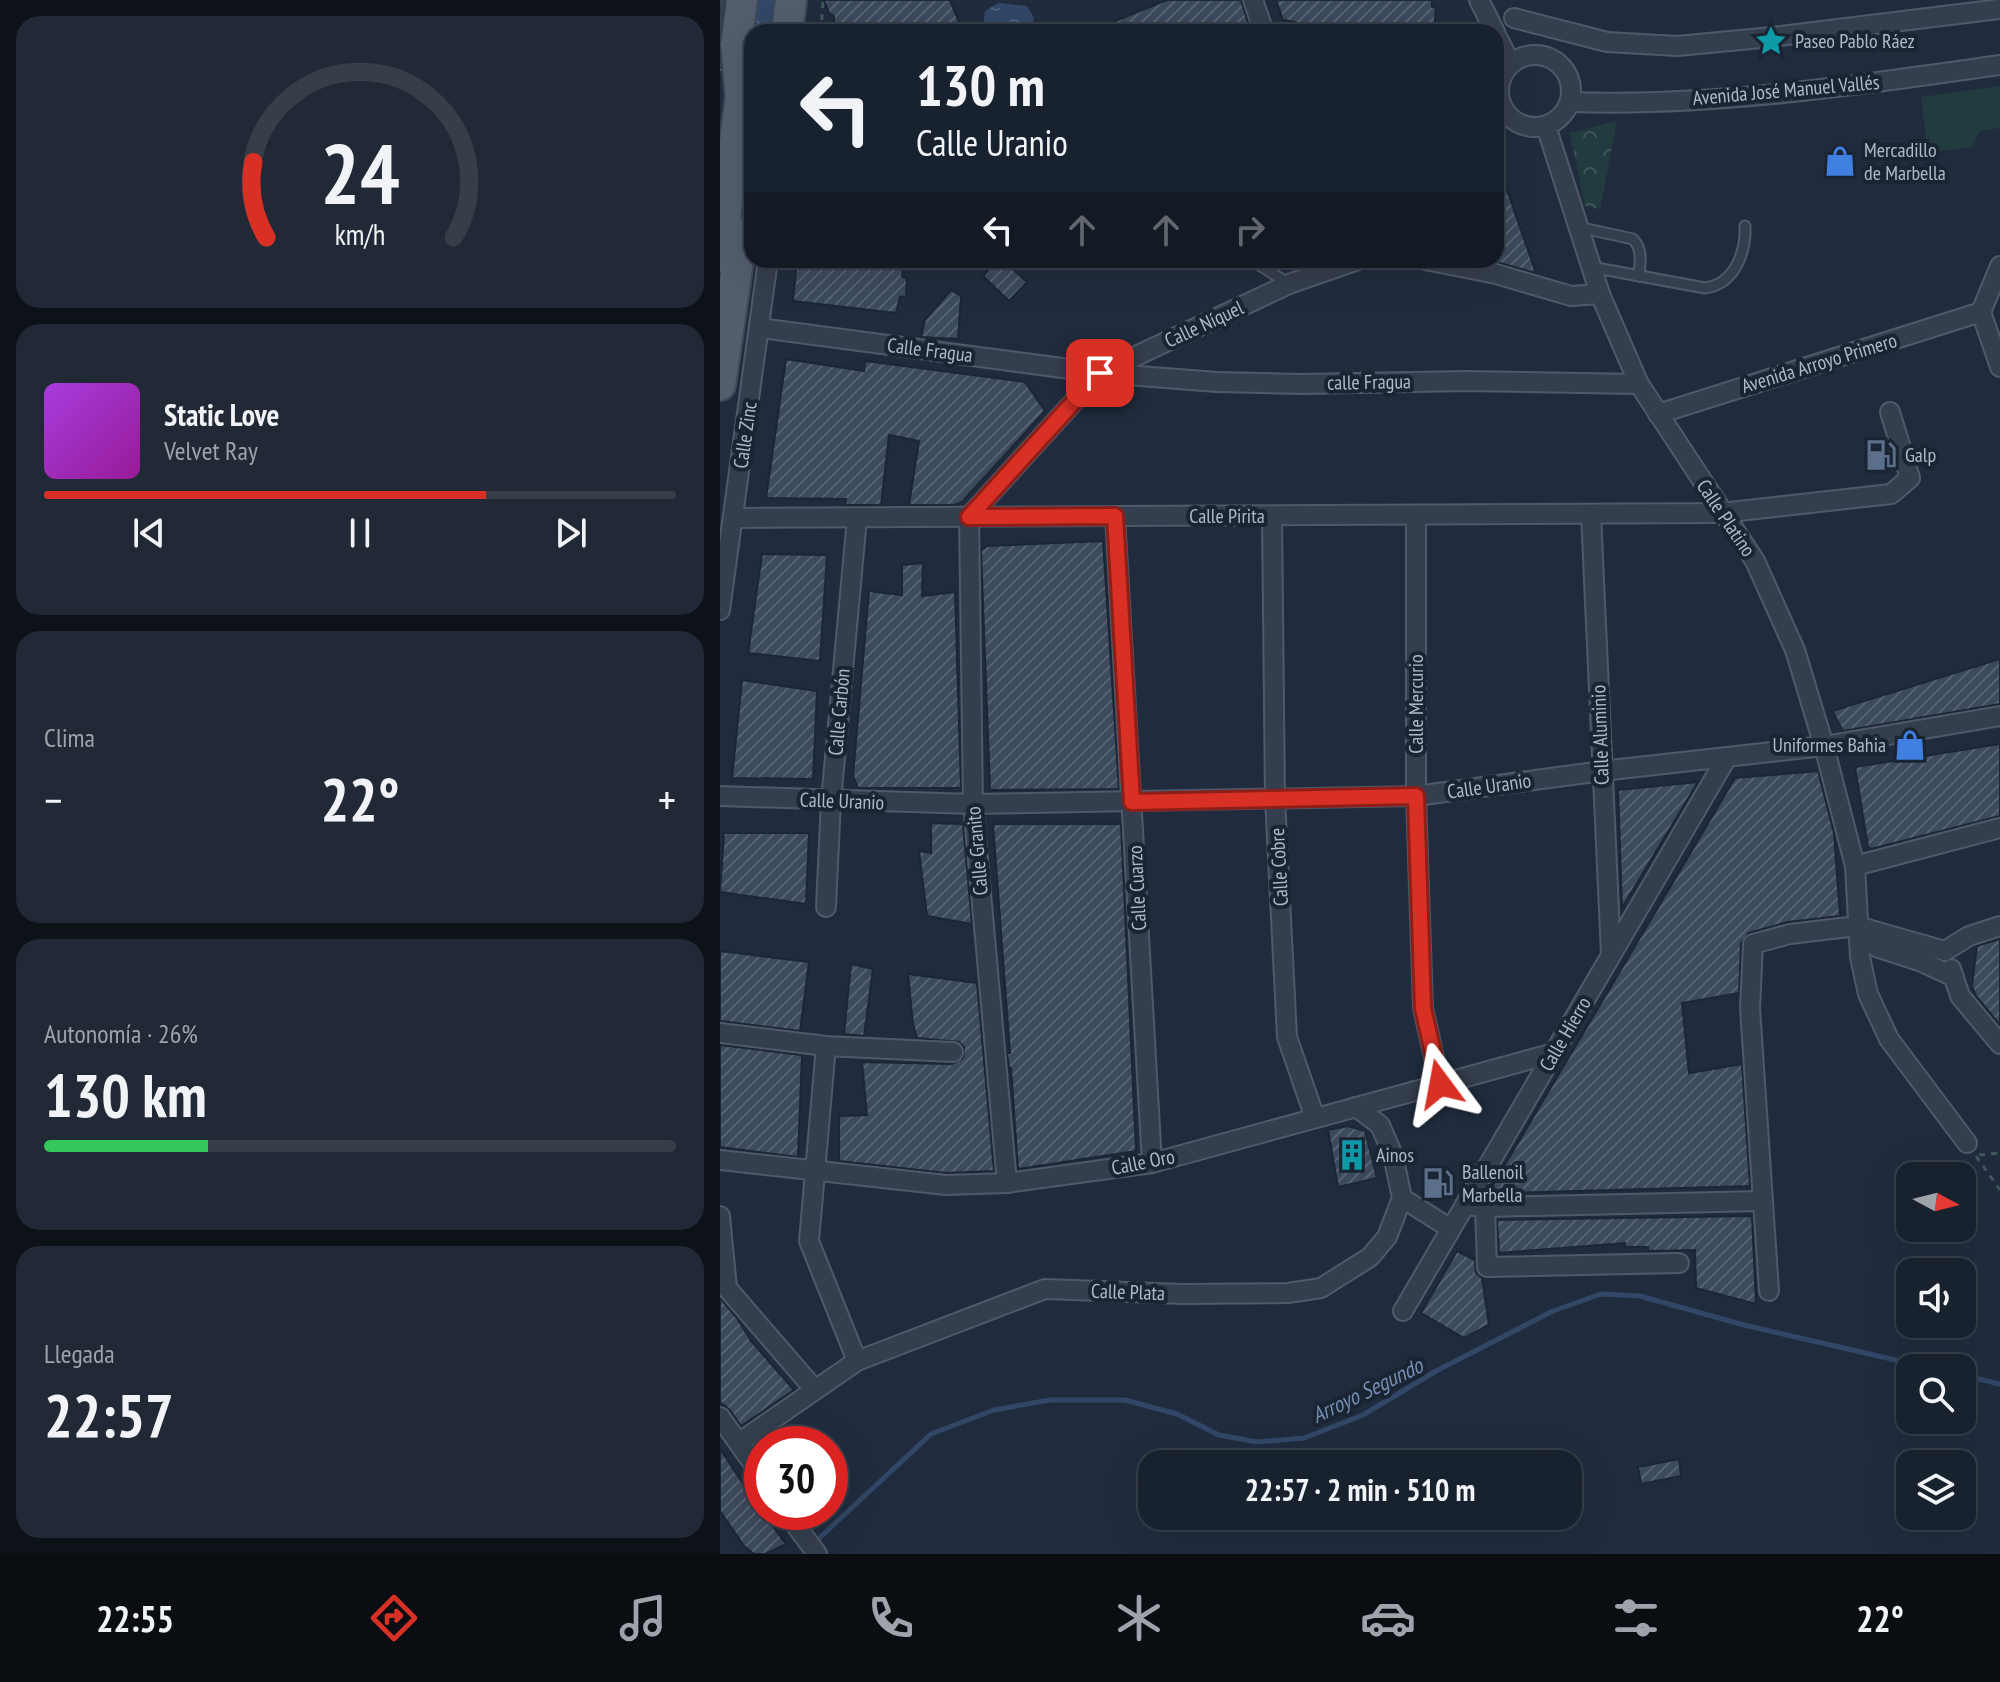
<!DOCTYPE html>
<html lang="es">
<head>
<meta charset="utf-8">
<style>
	:root { --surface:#18212e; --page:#212936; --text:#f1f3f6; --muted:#9fa3aa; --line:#363e4a; --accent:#d93025 }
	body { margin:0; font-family:"PT Sans Narrow",sans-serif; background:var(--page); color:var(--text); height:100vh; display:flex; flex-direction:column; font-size:30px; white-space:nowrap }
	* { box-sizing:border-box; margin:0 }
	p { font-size:26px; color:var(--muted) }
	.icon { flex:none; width:44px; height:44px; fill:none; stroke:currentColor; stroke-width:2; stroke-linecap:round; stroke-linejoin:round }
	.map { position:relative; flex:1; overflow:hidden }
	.details { display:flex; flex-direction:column; gap:16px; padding:16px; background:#0d1219; width:720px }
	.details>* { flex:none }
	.top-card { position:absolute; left:24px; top:24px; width:760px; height:244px; border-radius:24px; box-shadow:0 8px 32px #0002,0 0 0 2px var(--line); background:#18212e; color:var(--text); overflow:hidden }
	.needle { width:52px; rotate:97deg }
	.controls { position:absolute; left:1176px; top:1162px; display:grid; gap:16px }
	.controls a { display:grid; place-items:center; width:80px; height:80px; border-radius:16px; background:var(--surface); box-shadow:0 8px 32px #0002,0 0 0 2px var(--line); font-size:40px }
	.speed { position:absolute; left:24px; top:1426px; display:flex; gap:16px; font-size:40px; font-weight:700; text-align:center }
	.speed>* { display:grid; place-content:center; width:104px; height:104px; border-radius:50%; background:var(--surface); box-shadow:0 8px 32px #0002,0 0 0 2px var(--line); line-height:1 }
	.speed .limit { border:12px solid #d22; background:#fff; color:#111 }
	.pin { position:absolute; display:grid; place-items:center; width:68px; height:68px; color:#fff; margin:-34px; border-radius:16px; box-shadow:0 4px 12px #0006 }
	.me { position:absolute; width:88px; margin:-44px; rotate:347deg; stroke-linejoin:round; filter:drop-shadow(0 0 6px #0008) }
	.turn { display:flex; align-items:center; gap:28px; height:168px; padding:0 40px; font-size:36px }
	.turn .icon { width:104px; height:104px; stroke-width:2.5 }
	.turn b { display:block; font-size:56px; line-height:68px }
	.lanes { display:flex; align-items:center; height:76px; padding:0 40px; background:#0003; justify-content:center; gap:40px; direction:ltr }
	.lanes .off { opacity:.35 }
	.big { font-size:60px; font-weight:700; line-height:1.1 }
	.details .tile { flex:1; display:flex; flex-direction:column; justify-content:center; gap:12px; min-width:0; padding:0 28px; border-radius:24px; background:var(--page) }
	.details .dial { align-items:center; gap:0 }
	.dial svg { height:208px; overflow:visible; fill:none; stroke:var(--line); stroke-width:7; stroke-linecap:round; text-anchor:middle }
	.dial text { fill:var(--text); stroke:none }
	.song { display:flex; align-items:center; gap:24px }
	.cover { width:96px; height:96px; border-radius:12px; background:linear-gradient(135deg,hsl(280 70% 55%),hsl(300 70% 35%)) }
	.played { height:8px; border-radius:4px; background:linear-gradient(90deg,var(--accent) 70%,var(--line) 70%) }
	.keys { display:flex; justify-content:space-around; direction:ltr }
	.heat { display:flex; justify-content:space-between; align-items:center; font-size:44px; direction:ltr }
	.charge { height:12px; border-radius:6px; background:linear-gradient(90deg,#34c759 26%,var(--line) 0) }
	.trip { position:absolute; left:418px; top:1450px; width:444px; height:80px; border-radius:24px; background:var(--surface); box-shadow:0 8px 32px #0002,0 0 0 2px var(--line); font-weight:700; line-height:80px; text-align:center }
	.tab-bar { display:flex; height:128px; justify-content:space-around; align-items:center; background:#0a0d12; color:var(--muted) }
	.tab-bar .icon { width:56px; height:56px }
	.tab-bar .on { color:var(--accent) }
	.tab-bar b { font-size:36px; color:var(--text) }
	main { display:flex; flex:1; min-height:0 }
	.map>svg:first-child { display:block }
	.grass { fill:#223b3f }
	.park { fill:url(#park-crowns) }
	.water { fill:url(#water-ripples) }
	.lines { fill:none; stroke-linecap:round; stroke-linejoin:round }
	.stream { stroke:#324767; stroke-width:5 }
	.building { fill:url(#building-hatch); stroke:#1c2634; stroke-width:2 }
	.lane-casing { stroke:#505969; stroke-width:13 }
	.street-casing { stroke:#505969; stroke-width:22 }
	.primary-casing { stroke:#3e4857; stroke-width:34 }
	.path { stroke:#40585c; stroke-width:3; stroke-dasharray:6 6; stroke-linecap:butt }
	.lane { stroke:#353e4e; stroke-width:9 }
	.street { stroke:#353e4e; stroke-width:18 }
	.primary { stroke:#525d6e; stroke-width:30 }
	.route-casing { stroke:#8d1f18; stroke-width:20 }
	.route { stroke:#d93025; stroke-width:14 }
	.labels { text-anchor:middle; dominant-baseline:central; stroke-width:8; stroke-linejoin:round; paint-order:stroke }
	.poi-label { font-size:20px; fill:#b0b9c9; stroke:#1a2432; text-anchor:start }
	.street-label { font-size:20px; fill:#b0b9c9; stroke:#1a2432 }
	.water-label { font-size:22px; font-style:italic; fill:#748eb4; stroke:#1a2432 }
</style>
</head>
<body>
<main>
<section class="details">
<div class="tile dial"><svg viewBox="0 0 100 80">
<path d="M14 69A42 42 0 1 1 86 69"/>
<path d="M14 69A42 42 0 0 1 9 40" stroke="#d93025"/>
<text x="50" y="56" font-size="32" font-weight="700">24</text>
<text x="50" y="72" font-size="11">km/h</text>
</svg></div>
<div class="tile">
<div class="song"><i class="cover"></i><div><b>Static Love</b><p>Velvet Ray</p></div></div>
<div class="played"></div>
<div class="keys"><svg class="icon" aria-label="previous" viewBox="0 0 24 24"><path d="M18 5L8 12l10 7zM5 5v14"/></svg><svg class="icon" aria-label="pause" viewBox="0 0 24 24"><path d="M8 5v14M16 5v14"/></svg><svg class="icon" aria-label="next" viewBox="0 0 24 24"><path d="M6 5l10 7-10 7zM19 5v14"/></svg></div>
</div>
<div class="tile"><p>Clima</p>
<div class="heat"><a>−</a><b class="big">22°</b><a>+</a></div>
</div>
<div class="tile"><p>Autonomía · 26%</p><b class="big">130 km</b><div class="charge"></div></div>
<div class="tile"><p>Llegada</p><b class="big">22:57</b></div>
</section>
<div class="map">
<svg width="1280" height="1554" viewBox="0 0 1280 1554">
	<defs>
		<pattern id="park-crowns" width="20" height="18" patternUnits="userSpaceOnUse" patternTransform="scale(2)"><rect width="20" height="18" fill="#223b3f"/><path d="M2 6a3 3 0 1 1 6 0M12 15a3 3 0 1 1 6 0" fill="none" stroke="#405559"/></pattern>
		<pattern id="water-ripples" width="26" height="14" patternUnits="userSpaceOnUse" patternTransform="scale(2)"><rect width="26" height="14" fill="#324767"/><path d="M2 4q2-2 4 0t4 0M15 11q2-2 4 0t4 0" fill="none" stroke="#4d5f7b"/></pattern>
		<pattern id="building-hatch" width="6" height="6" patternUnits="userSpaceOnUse" patternTransform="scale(2)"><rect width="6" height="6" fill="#3c4a5d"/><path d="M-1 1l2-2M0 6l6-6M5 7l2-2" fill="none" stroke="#566273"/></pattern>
	</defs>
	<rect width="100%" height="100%" fill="#202c3e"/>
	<!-- grass -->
	<path class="grass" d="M1280,86V128L1260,131L1252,147L1208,153L1201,97Z"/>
	<!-- park -->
	<path class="park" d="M897,121L880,209L865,206L850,133Z"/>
	<!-- water -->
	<g class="water">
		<path d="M33,0H56L49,32H32V44L30,42Z"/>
		<path d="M278,3L307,6L314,18L310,32H268L263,29L265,11Z"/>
	</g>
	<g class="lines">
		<!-- stream -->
		<g class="stream">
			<path d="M1242,1375L1280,1384"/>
			<path d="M94,1543L211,1434L274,1410L330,1400H405L457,1414L499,1435L537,1442L584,1438L643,1415L716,1371L833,1311L881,1294L920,1296L1024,1325L1210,1368"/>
		</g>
	</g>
	<!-- building -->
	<g class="building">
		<path d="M104,0H230L243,32L114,30V16L109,13Z"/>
		<path d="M447,0H521L531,32H368Z"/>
		<path d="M556,0H712V7H716L714,32H575V22L563,20Z"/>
		<path d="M778,164L816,273L776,262Z"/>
		<path d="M77,260H185L182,276L187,279L186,296L180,297L176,313L73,301Z"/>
		<path d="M278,260H283L307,282L289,301L263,276Z"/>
		<path d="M231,290L241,296L238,339L201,337L205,320Z"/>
		<path d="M66,359L144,371L145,361L305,382L325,411L242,502L234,505H189L199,441L169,435L161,505H125L126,499L46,498Z"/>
		<path d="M383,541L399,789L270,790L261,550L267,546Z"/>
		<path d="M42,554L107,555L100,661L28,653Z"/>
		<path d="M203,563L202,596L235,592L241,788H138L133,776L149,591L182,595V565Z"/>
		<path d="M1280,659V704L1123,731L1112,711Z"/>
		<path d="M22,680L97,691L93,779L12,778Z"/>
		<path d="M1280,744V816L1151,849L1148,847L1135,767Z"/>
		<path d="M1098,771L1114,833L1120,916L1068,922L1029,933L1021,943L1019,993L962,1003L969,1073L1022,1064L1030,1186L782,1193L771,1188L1015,778Z"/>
		<path d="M978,782L902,908L898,790Z"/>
		<path d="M211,823L243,824L252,924L207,916L199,851L211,853Z"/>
		<path d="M273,824H401L416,1151L298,1169L291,1068H289L287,1053H290Z"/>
		<path d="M4,833H89L86,904L0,892Z"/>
		<path d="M1280,939V1025L1256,996L1252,986L1257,946Z"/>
		<path d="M0,951L89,962L80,1031L0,1021Z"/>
		<path d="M131,964L153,969L144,1036L124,1034Z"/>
		<path d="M188,974L257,983L274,1171L226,1173L119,1161V1116L147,1115L142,1062L232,1064L243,1058L244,1047L239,1042L197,1038L193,1024Z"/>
		<path d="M0,1045L82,1055L78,1157L0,1147Z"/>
		<path d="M628,1126L645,1131L657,1178L618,1187L608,1130Z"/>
		<path d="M1032,1216L1036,1304L976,1288L975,1250L928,1251V1247H905V1243L779,1253L777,1220Z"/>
		<path d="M737,1251L755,1260L756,1273L762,1278L769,1325L744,1338L701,1313Z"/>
		<path d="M0,1298L17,1318L31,1341L74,1390L21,1426L10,1410L0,1402Z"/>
		<path d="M0,1449L42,1512L66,1544L45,1554H34L24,1546L0,1511Z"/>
		<path d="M959,1459L961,1476L921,1484L918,1467Z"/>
	</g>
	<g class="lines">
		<defs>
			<g id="lane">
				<path d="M858,227L913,239C923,250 920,261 919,276"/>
				<path d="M524,260L538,264L569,284"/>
				<path d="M871,267L985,288C1015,284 1026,252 1025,226"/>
			</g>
			<g id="street">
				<path d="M533,0L544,32"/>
				<path d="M759,0L775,32"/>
				<path d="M0,10L21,5"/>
				<path d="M794,18L887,42L957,46L1052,37L1280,9"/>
				<path d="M0,28L16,45L0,60"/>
				<path d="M776,35L791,64"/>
				<circle cx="815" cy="91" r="36"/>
				<path d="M850,102C994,107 1138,85 1280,65"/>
				<path d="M826,126L880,294L919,384L1035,561L1075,650L1104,746L1135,866L1140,957L1148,994L1169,1039L1247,1143"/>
				<path d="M705,260L776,274L851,296L880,294"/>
				<path d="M1261,312L1280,367"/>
				<path d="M40,328L380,373L497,382L582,384L747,381L919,384"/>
				<path d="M938,414L1261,312L1280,266"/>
				<path d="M871,514L891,955"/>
				<path d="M696,515V796L703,1008L720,1084"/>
				<path d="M395,516L432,1163"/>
				<path d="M552,516L555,799L567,1037L595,1118"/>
				<path d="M13,518L1001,513L1171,494L1190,478L1170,412"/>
				<path d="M0,610L48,260"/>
				<path d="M0,796L253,804L696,796L882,771L1104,746L1280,716"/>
				<path d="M1135,866L1280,828"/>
				<path d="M106,907L111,801L137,518"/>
				<path d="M1137,926L1156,947L1202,962L1234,977"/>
				<path d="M1225,951L1249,936L1280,926"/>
				<path d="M1231,969L1240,996L1280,1044"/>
				<path d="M0,1033L106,1046L233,1052"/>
				<path d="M106,1046L89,1241L137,1361"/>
				<path d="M0,1160L226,1185L287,1183L432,1163L834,1053"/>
				<path d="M287,1183L253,804L249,517L380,373L569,284L638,260"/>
				<path d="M682,1198L731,1229"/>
				<path d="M745,1205L765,1207L1042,1201"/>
				<path d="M765,1207L767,1267L959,1263"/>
				<path d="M0,1216L7,1288L95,1390"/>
				<path d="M1049,1291L1030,1008L1033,944L1070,934L1137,926L1225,951"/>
				<path d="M683,1311L1007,757"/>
				<path d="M0,1417L42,1476"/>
				<path d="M20,1442L137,1361L325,1289L463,1294L568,1293L601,1288L650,1257L667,1237L682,1198L673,1155L660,1125L636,1107"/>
				<path d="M66,1512L97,1554"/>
			</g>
			<g id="primary">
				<path d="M67,32L71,0"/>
				<path d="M0,257L21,97L16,45L22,0"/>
				<path d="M0,385L22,233"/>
			</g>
		</defs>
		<!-- lane casing -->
		<use href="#lane" class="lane-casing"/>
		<!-- street casing -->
		<use href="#street" class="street-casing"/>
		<!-- primary casing -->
		<use href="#primary" class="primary-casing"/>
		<!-- path -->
		<g class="path">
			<path d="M101,32L103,0"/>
			<path d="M1259,1155L1280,1153"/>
			<path d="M1256,1156L1280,1190"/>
		</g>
		<!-- lane -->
		<use href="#lane" class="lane"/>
		<!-- street -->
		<use href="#street" class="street"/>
		<!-- primary -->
		<use href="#primary" class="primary"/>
	</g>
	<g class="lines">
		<defs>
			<path id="route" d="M380,373L249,517L395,516L412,802L696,796L703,1008L720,1084"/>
		</defs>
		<!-- route casing -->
		<use href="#route" class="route-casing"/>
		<!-- route -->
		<use href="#route" class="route"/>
	</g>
	<!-- icons -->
	<defs>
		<symbol id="sight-bare" viewBox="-9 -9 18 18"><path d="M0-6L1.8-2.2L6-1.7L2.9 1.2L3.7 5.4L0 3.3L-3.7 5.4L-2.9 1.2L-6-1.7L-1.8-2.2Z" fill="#0f9aa8" stroke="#1a2432" stroke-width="2.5" paint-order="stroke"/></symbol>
		<symbol id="shop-bare" viewBox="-9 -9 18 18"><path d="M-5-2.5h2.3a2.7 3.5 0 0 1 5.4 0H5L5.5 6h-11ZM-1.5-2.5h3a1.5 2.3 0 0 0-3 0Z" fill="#3f7fe0" stroke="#1a2432" stroke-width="2.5" paint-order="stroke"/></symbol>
		<symbol id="fuel-bare" viewBox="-9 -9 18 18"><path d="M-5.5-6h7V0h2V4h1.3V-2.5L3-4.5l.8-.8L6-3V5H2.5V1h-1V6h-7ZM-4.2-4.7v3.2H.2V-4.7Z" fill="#5c6f8a" stroke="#1a2432" stroke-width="2.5" paint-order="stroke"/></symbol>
		<symbol id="building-bare" viewBox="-9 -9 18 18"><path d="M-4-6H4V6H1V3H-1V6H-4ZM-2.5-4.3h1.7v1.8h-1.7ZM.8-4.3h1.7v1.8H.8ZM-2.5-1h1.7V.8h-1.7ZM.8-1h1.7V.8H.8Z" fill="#0f9aa8" stroke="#1a2432" stroke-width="2.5" paint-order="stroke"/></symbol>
	</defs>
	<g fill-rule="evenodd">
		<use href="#sight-bare" x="1029" y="19" width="44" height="44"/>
		<use href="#shop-bare" x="1098" y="139" width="44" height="44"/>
		<use href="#fuel-bare" x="1139" y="433" width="44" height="44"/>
		<use href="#shop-bare" x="1168" y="723" width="44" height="44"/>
		<use href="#building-bare" x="610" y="1133" width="44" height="44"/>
		<use href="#fuel-bare" x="696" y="1161" width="44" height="44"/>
	</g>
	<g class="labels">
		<!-- poi labels -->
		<g class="poi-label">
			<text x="1075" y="41">Paseo Pablo Ráez</text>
			<text x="1144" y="150">Mercadillo<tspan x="1144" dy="23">de Marbella</tspan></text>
			<text x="1185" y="455">Galp</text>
			<text x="1166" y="745" text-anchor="end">Uniformes Bahia</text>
			<text x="656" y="1155">Ainos</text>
			<text x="742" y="1172">Ballenoil<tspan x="742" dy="23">Marbella</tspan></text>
		</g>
		<!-- street labels -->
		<g class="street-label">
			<text transform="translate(1066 90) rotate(-5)">Avenida José Manuel Vallés</text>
			<text transform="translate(484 324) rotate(-25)">Calle Níquel</text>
			<text transform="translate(210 350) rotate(7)">Calle Fragua</text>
			<text transform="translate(1099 363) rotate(-17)">Avenida Arroyo Primero</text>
			<text transform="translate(649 382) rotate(-1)">calle Fragua</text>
			<text transform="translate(25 435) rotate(-82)">Calle Zinc</text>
			<text x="507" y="516">Calle Pirita</text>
			<text transform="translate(1006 518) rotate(56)">Calle Platino</text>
			<text transform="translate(696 704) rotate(-90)">Calle Mercurio</text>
			<text transform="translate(119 712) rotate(-85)">Calle Carbón</text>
			<text transform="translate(880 735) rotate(-92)">Calle Aluminio</text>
			<text transform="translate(769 786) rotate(-8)">Calle Uranio</text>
			<text transform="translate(122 801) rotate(2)">Calle Uranio</text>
			<text transform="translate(257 851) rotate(-95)">Calle Granito</text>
			<text transform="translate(559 867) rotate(-93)">Calle Cobre</text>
			<text transform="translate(417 888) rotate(-93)">Calle Cuarzo</text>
			<text transform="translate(845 1034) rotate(-60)">Calle Hierro</text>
			<text transform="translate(423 1162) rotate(-11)">Calle Oro</text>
			<text transform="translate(408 1292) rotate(2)">Calle Plata</text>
		</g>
		<!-- water labels -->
		<g class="water-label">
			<text transform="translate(647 1390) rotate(-26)">Arroyo Segundo</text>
		</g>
	</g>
</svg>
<div class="controls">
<a><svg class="needle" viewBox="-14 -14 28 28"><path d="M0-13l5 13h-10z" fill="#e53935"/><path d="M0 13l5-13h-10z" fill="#9fa3aa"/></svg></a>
<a><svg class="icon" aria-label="sound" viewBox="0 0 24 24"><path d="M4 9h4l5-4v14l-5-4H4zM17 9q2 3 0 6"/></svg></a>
<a><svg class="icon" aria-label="search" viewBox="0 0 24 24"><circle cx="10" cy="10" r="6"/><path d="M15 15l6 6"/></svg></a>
<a><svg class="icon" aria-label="layers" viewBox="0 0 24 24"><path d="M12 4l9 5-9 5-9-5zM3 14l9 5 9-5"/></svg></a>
</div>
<div class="speed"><div class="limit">30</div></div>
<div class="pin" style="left:380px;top:373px;background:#d93025"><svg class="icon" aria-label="arrive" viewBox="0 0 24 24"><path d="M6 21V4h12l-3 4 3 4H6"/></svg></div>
<svg class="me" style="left:720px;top:1084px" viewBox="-20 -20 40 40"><path d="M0-17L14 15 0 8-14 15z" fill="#d93025" stroke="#fff" stroke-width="4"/></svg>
<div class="trip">22:57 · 2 min · 510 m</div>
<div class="top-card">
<div class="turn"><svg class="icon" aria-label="left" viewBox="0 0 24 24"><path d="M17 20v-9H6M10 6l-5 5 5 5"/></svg><div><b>130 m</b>Calle Uranio</div></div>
<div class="lanes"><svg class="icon" aria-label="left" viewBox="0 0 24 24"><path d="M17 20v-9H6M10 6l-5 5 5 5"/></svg><svg class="icon off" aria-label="ahead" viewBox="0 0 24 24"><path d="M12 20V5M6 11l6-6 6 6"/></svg><svg class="icon off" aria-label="ahead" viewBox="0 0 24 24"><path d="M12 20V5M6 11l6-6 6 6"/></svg><svg class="icon off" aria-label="right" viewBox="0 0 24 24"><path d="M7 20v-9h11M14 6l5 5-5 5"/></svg></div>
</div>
</div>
</main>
<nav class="tab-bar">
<b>22:55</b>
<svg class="icon on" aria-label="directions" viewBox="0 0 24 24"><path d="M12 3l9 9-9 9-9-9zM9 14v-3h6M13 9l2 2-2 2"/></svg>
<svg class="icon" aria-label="music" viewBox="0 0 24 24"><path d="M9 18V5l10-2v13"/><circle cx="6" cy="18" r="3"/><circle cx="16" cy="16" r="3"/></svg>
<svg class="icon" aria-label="phone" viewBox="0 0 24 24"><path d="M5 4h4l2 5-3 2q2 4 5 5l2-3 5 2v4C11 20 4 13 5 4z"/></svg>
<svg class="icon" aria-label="climate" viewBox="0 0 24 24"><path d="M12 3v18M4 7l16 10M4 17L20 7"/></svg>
<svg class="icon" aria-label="car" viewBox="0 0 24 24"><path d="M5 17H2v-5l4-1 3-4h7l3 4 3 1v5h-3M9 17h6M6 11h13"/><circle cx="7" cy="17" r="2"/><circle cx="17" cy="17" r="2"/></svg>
<svg class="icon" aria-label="filters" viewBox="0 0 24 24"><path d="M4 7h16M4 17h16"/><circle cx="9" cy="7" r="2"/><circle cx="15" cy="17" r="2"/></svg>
<b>22°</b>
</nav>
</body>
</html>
